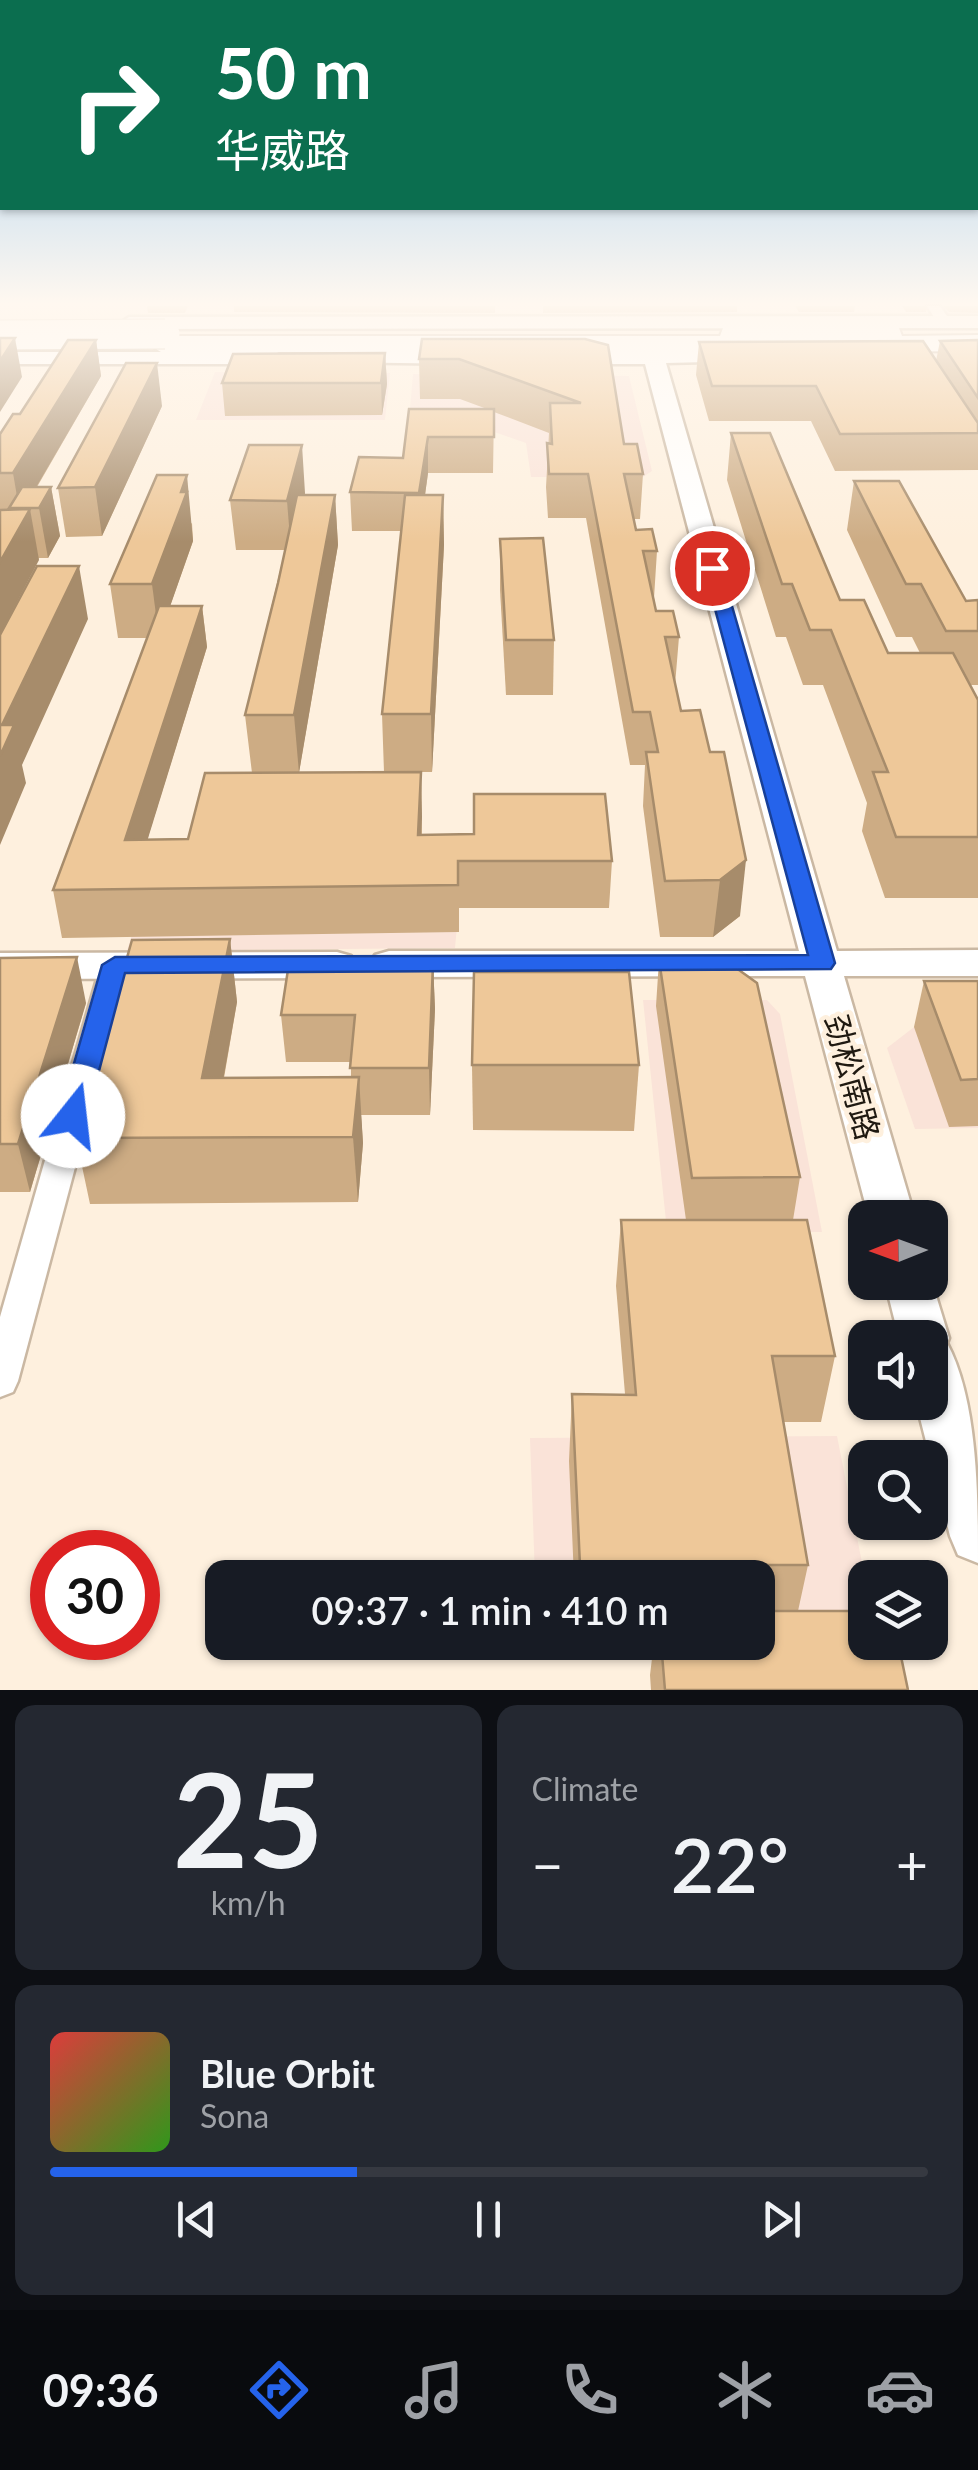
<!DOCTYPE html>
<html lang="en">
<head>
<meta charset="utf-8">
<style>
	:root { --surface:#171b24; --page:#242831; --text:#f1f3f6; --muted:#9ea1a6; --line:#363941; --accent:#2563eb }
	body { margin:0; font-family:Lato,"Noto Sans SC",sans-serif; background:var(--page); color:var(--text); height:100vh; display:flex; flex-direction:column; font-size:38px; white-space:nowrap }
	* { box-sizing:border-box; margin:0 }
	p { font-size:32px; color:var(--muted) }
	.icon { flex:none; width:55px; height:55px; fill:none; stroke:currentColor; stroke-width:2; stroke-linecap:round; stroke-linejoin:round }
	.map { position:relative; height:1690px; overflow:hidden }
	.panel { display:flex; flex-direction:column; gap:15px; padding:15px; background:#0d0f14; flex:1 }
	.panel>* { flex:none }
	.banner { position:absolute; left:0px; top:0px; width:980px; height:210px; box-shadow:0 2px 8px #0004; background:#0b6e4f; color:#fff; overflow:hidden }
	.needle { width:65px; rotate:269deg }
	.fabs { position:absolute; left:848px; top:1200px; display:grid; gap:20px }
	.fabs a { display:grid; place-items:center; width:100px; height:100px; border-radius:20px; background:var(--surface); box-shadow:0 2px 8px #0004; font-size:50px }
	.speed { position:absolute; left:30px; top:1530px; display:flex; gap:20px; font-size:50px; font-weight:700; text-align:center }
	.speed>* { display:grid; place-content:center; width:130px; height:130px; border-radius:50%; background:var(--surface); box-shadow:0 2px 8px #0004; line-height:1 }
	.speed .limit { border:15px solid #d22; background:#fff; color:#111 }
	.pin { position:absolute; display:grid; place-items:center; width:85px; height:85px; color:#fff; margin:-42px; border:5px solid #fff; border-radius:50%; box-shadow:0 2px 10px #0007 }
	.me { position:absolute; width:110px; margin:-55px; rotate:16deg; stroke-linejoin:round; filter:drop-shadow(0 0 8px #0008) }
	.turn { display:flex; align-items:center; gap:35px; height:210px; padding:0 50px; font-size:45px }
	.turn .icon { width:130px; height:130px; stroke-width:2.5 }
	.turn b { display:block; font-size:70px; line-height:85px }
	.big { font-size:75px; font-weight:600; line-height:1.1 }
	.panel .card { flex:1; display:flex; flex-direction:column; justify-content:center; gap:15px; min-width:0; padding:0 35px; border-radius:20px; background:var(--page) }
	.panel .dial { align-items:center; gap:0 }
	.dial b { font-size:130px; line-height:1 }
	.song { display:flex; align-items:center; gap:30px }
	.cover { width:120px; height:120px; border-radius:15px; background:linear-gradient(135deg,hsl(0 70% 55%),hsl(110 70% 35%)) }
	.played { height:10px; border-radius:5px; background:linear-gradient(90deg,var(--accent) 35%,var(--line) 35%) }
	.keys { display:flex; justify-content:space-around; direction:ltr }
	.heat { display:flex; justify-content:space-between; align-items:center; font-size:55px; direction:ltr }
	.panel .tiles { flex:1; display:grid; gap:15px; grid-template-columns:1fr 1fr }
	.card:last-child { grid-column:span 2 }
	.trip { position:absolute; left:205px; top:1560px; width:570px; height:100px; border-radius:20px; background:var(--surface); box-shadow:0 2px 8px #0004; font-weight:600; line-height:100px; text-align:center }
	.dock { display:flex; height:160px; justify-content:space-around; align-items:center; background:#090b0e; color:var(--muted) }
	.dock .icon { width:70px; height:70px }
	.dock .active { color:var(--accent) }
	.dock b { font-size:45px; color:var(--text) }
	.map>svg:first-child { display:block }
	.commercial { fill:#fae3d8 }
	.lines { fill:none; stroke-linecap:round; stroke-linejoin:round }
	.street-casing { stroke:#cab8a3; stroke-width:5 }
	.secondary-casing { stroke:#cab8a3; stroke-width:5 }
	.highway-casing { stroke:#cab8a3; stroke-width:4 }
	.street { fill:#fff; fill-rule:evenodd }
	.secondary { fill:#fff; fill-rule:evenodd }
	.highway { fill:#fff; fill-rule:evenodd }
	.highway-bridge-casing { stroke:#cab8a3; stroke-width:31; stroke-linecap:butt }
	.highway-bridge { stroke:#fff; stroke-width:29 }
	.wall { fill:#cdac84 }
	.shaded-wall { fill:#a78c6b }
	.building { fill:#eec899; stroke:#a78c6b; stroke-width:2.5 }
	.route { fill:#2563eb; stroke:#184099; stroke-width:2.5 }
	.labels { text-anchor:middle; dominant-baseline:central; stroke-width:9; stroke-linejoin:round; paint-order:stroke }
	.street-label { font-size:32px; fill:#1f1911; stroke:#fef0de }
</style>
</head>
<body>
<div class="map">
<svg width="978" height="1690" viewBox="0 0 978 1690">
	<rect width="100%" height="100%" fill="#fef0de"/>
	<!-- commercial -->
	<g class="commercial">
		<path d="M215,372L390,373L385,420H196Z"/>
		<path d="M413,374L629,376L652,471L643,477H531L526,443L429,409H410Z"/>
		<path d="M151,872H462L455,948L127,951Z"/>
		<path d="M643,1000H767L780,1014L822,1232L667,1231Z"/>
		<path d="M944,1004L978,1005V1128L915,1129L887,1048Z"/>
		<path d="M837,1436L865,1578V1642L878,1646L537,1645L758,1642V1578L535,1577L530,1438Z"/>
	</g>
	<g class="lines">
		<defs>
			<g id="street">
				<path d="M927,306H940L951,322L949,325H939Z"/>
				<path d="M115,956L125,959L129,965L18,1381L13,1392L0,1397V1317L101,965L105,959Z"/>
			</g>
			<g id="secondary">
				<path d="M978,316V328L129,329L120,323L129,317Z"/>
				<path d="M742,351L752,357L749,361L666,363L837,951L978,950V976H844L915,1218H869L805,976L389,977L375,973L370,964L375,955L389,951H799L645,364H564L554,358L564,352Z"/>
				<path d="M0,352H277L287,358L277,364H0Z"/>
				<path d="M339,352H467L477,358L467,364L332,362L329,358Z"/>
				<path d="M337,952L351,956L356,965L351,974L337,978L0,979V953Z"/>
				<path d="M930,1276L949,1338L947,1343C978,1401 978,1495 978,1563L958,1555L950,1536L916,1402H930V1338H899L885,1282H930Z"/>
			</g>
			<path id="highway" d="M732,326H890L899,328L902,336L978,335V351L859,352L850,350L847,342H774L771,350L762,352H161L148,344L161,336H720L723,328Z"/>
		</defs>
		<!-- street casing -->
		<use href="#street" class="street-casing"/>
		<!-- secondary casing -->
		<use href="#secondary" class="secondary-casing"/>
		<!-- highway casing -->
		<use href="#highway" class="highway-casing"/>
		<!-- street -->
		<use href="#street" class="street"/>
		<!-- secondary -->
		<use href="#secondary" class="secondary"/>
		<!-- highway -->
		<use href="#highway" class="highway"/>
		<defs>
			<path id="highway-bridge" d="M0,335L165,334"/>
		</defs>
		<!-- highway-bridge casing -->
		<use href="#highway-bridge" class="highway-bridge-casing"/>
		<!-- highway-bridge -->
		<use href="#highway-bridge" class="highway-bridge"/>
	</g>
	<!-- wall -->
	<g class="wall">
		<path d="M147,306H188L185,313H148Z"/>
		<path d="M234,306H495V313L234,312Z"/>
		<path d="M543,306H737V312L543,313Z"/>
		<path d="M795,306H855L854,312H799Z"/>
		<path d="M902,306H927L926,312H906Z"/>
		<path d="M943,306H978V313L949,312Z"/>
		<path d="M585,339L624,444L643,474L640,519H634L636,530L657,551L654,598L656,611L679,637L675,685L681,711L740,916L713,937H660L643,806L645,765H630L586,518H548L546,487L549,433L494,412L493,473H428L425,495H443L444,545L432,772H384L382,714L401,531H352L350,492L403,458L409,409H487L460,399H420L419,359Z"/>
		<path d="M96,340L101,376L37,487H51L60,536L48,558H39L0,634V434Z"/>
		<path d="M978,340V470L835,471L811,421H709L696,375L699,342L936,361L940,341Z"/>
		<path d="M385,353L387,384L382,415L225,416L222,383Z"/>
		<path d="M162,406L102,536L66,537L58,488Z"/>
		<path d="M731,433L840,600L888,653H920L912,637H896L847,530L854,481L966,601L978,600V685H970L978,700V898H885L862,831L867,803L823,685H803L786,637H776L727,480Z"/>
		<path d="M305,493V495H335L338,545L299,772H421L422,835L612,861L609,908H459V932L62,938L53,890L147,638H118L110,584L192,523L193,541L170,606H202L207,647L147,840L188,839L252,773L245,715L285,550H236L230,500Z"/>
		<path d="M500,539L554,640L553,695H506L500,590Z"/>
		<path d="M230,939L237,1002L224,1078L351,1077V1062H286L281,1015L433,963L435,1009L430,1115H361L363,1143L358,1202L90,1204L76,1138Z"/>
		<path d="M0,958L86,1003L30,1192H0Z"/>
		<path d="M659,960L800,1177L793,1220L835,1356L821,1422H784L808,1565L798,1611L908,1690H651L650,1675L654,1642H758V1578H574L569,1461L572,1394H625L616,1286L621,1220H686L656,1006Z"/>
		<path d="M924,981H978V1126L949,1127L914,1027Z"/>
		<path d="M472,1065H639L634,1131L473,1130Z"/>
	</g>
	<!-- shaded-wall -->
	<g class="shaded-wall">
		<path d="M15,338L22,377L0,412V361Z"/>
		<path d="M96,340L101,376L24,508H19L13,473Z"/>
		<path d="M385,353L387,384L382,415L381,383Z"/>
		<path d="M157,363L162,406L102,536L95,487Z"/>
		<path d="M428,437V473L420,531L419,493Z"/>
		<path d="M302,445L305,493L291,550L287,501Z"/>
		<path d="M187,475L193,541L159,638L152,584Z"/>
		<path d="M51,487L60,536L48,558L39,508Z"/>
		<path d="M335,495L338,545L299,773L294,715Z"/>
		<path d="M443,495L444,545L432,772L431,714Z"/>
		<path d="M30,509L39,560L0,634V562Z"/>
		<path d="M79,566L88,619L22,765L26,783L0,845V756L2,725Z"/>
		<path d="M202,606L207,647L133,887L125,840Z"/>
		<path d="M421,772L422,817L419,882L418,835Z"/>
		<path d="M746,860L740,916L713,937L720,880Z"/>
		<path d="M230,939L237,1002L213,1137L202,1078Z"/>
		<path d="M77,957L86,1003L30,1192L18,1144Z"/>
		<path d="M433,963L435,1009L430,1115L429,1068Z"/>
		<path d="M359,1077L363,1143L358,1202L353,1137Z"/>
	</g>
	<!-- building -->
	<g class="building">
		<path d="M0,338H15L0,361Z"/>
		<path d="M422,339H585L608,345L624,444H637L643,474H624L636,530L652,529L657,551H643L656,611H673L679,637H665L681,711L700,710L710,752H724L746,860L720,880L665,881L646,752H658L650,712H633L588,474H549L547,443L552,444L550,403H581L459,359H419Z"/>
		<path d="M68,340H96L13,473H0V434L13,414H20Z"/>
		<path d="M978,340V398L940,341Z"/>
		<path d="M923,341L978,423V433L840,434L816,386H712L699,342Z"/>
		<path d="M385,353L381,383H222L233,354Z"/>
		<path d="M126,363H157L95,487L58,488Z"/>
		<path d="M409,409H494V437H428L419,493L350,492L359,457L403,458Z"/>
		<path d="M731,433H770L840,600H864L888,653H953L978,700V837H896L873,772H888L831,630H810L792,584H782Z"/>
		<path d="M249,445H302L287,501L230,500Z"/>
		<path d="M157,475H187L181,492H187L152,584H110Z"/>
		<path d="M854,481H899L966,601L978,600V631H946L921,584H906Z"/>
		<path d="M22,487H51L39,508H9Z"/>
		<path d="M297,495H335L294,715H245L278,583Z"/>
		<path d="M405,495H443L431,714H382Z"/>
		<path d="M30,509L0,562V510Z"/>
		<path d="M543,538L554,640H506L500,539Z"/>
		<path d="M37,566H79L2,725H14L0,756V635Z"/>
		<path d="M159,606H202L125,840L188,839L205,773L421,772L418,835L474,834V794H605L612,861H458V885L53,890Z"/>
		<path d="M230,939L202,1078L359,1077L353,1137L76,1138L132,940Z"/>
		<path d="M77,957L18,1144H0V958Z"/>
		<path d="M659,960H725L757,983L800,1177L692,1178Z"/>
		<path d="M289,963H433L429,1068H350L355,1015H281Z"/>
		<path d="M474,972H629L639,1065H472Z"/>
		<path d="M924,981H978V1079L961,1080Z"/>
		<path d="M621,1220H807L835,1356H772L808,1565H580L572,1394L636,1395Z"/>
		<path d="M758,1611H865V1642H898L908,1690H665L661,1642H758Z"/>
	</g>
	<!-- sky -->
	<linearGradient id="sky" x2="0" y2="1"><stop stop-color="#93c6f0"/><stop offset="0.56" stop-color="#fff8f0"/><stop offset="1" stop-color="#fff8f0" stop-opacity="0"/></linearGradient>
	<rect width="978" height="542" fill="url(#sky)"/>
	<!-- route -->
	<path class="route" d="M712,563L721,568L835,963L831,969L125,973L87,1116L83,1124L73,1127L63,1124L59,1116L102,965L115,957L808,955L704,568Z"/>
	<g class="labels">
		<!-- street labels -->
		<g class="street-label">
			<text transform="translate(853 1077) rotate(75)">劲松南路</text>
		</g>
	</g>
</svg>
<div class="fabs">
<a><svg class="needle" viewBox="-14 -14 28 28"><path d="M0-13l5 13h-10z" fill="#e53935"/><path d="M0 13l5-13h-10z" fill="#9ea1a6"/></svg></a>
<a><svg class="icon" aria-label="sound" viewBox="0 0 24 24"><path d="M4 9h4l5-4v14l-5-4H4zM17 9q2 3 0 6"/></svg></a>
<a><svg class="icon" aria-label="search" viewBox="0 0 24 24"><circle cx="10" cy="10" r="6"/><path d="M15 15l6 6"/></svg></a>
<a><svg class="icon" aria-label="layers" viewBox="0 0 24 24"><path d="M12 4l9 5-9 5-9-5zM3 14l9 5 9-5"/></svg></a>
</div>
<div class="speed"><div class="limit">30</div></div>
<div class="pin" style="left:712px;top:568px;background:#d93025"><svg class="icon" aria-label="arrive" viewBox="0 0 24 24"><path d="M6 21V4h12l-3 4 3 4H6"/></svg></div>
<svg class="me" style="left:73px;top:1116px" viewBox="-20 -20 40 40"><circle r="19" fill="#fff"/><path d="M0-13L10 11 0 6-10 11z" fill="#2563eb"/></svg>
<div class="trip">09:37 · 1 min · 410 m</div>
<div class="banner">
<div class="turn"><svg class="icon" aria-label="right" viewBox="0 0 24 24"><path d="M7 20v-9h11M14 6l5 5-5 5"/></svg><div><b>50 m</b>华威路</div></div>
</div>
</div>
<section class="panel">
<div class="tiles">
<div class="card dial"><b>25</b><p>km/h</p></div>
<div class="card"><p>Climate</p>
<div class="heat"><a>−</a><b class="big">22°</b><a>+</a></div>
</div>
<div class="card">
<div class="song"><i class="cover"></i><div><b>Blue Orbit</b><p>Sona</p></div></div>
<div class="played"></div>
<div class="keys"><svg class="icon" aria-label="previous" viewBox="0 0 24 24"><path d="M18 5L8 12l10 7zM5 5v14"/></svg><svg class="icon" aria-label="pause" viewBox="0 0 24 24"><path d="M8 5v14M16 5v14"/></svg><svg class="icon" aria-label="next" viewBox="0 0 24 24"><path d="M6 5l10 7-10 7zM19 5v14"/></svg></div>
</div>
</div>
</section>
<nav class="dock">
<b>09:36</b>
<svg class="icon active" aria-label="directions" viewBox="0 0 24 24"><path d="M12 3l9 9-9 9-9-9zM9 14v-3h6M13 9l2 2-2 2"/></svg>
<svg class="icon" aria-label="music" viewBox="0 0 24 24"><path d="M9 18V5l10-2v13"/><circle cx="6" cy="18" r="3"/><circle cx="16" cy="16" r="3"/></svg>
<svg class="icon" aria-label="phone" viewBox="0 0 24 24"><path d="M5 4h4l2 5-3 2q2 4 5 5l2-3 5 2v4C11 20 4 13 5 4z"/></svg>
<svg class="icon" aria-label="climate" viewBox="0 0 24 24"><path d="M12 3v18M4 7l16 10M4 17L20 7"/></svg>
<svg class="icon" aria-label="car" viewBox="0 0 24 24"><path d="M5 17H2v-5l4-1 3-4h7l3 4 3 1v5h-3M9 17h6M6 11h13"/><circle cx="7" cy="17" r="2"/><circle cx="17" cy="17" r="2"/></svg>
</nav>
</body>
</html>
